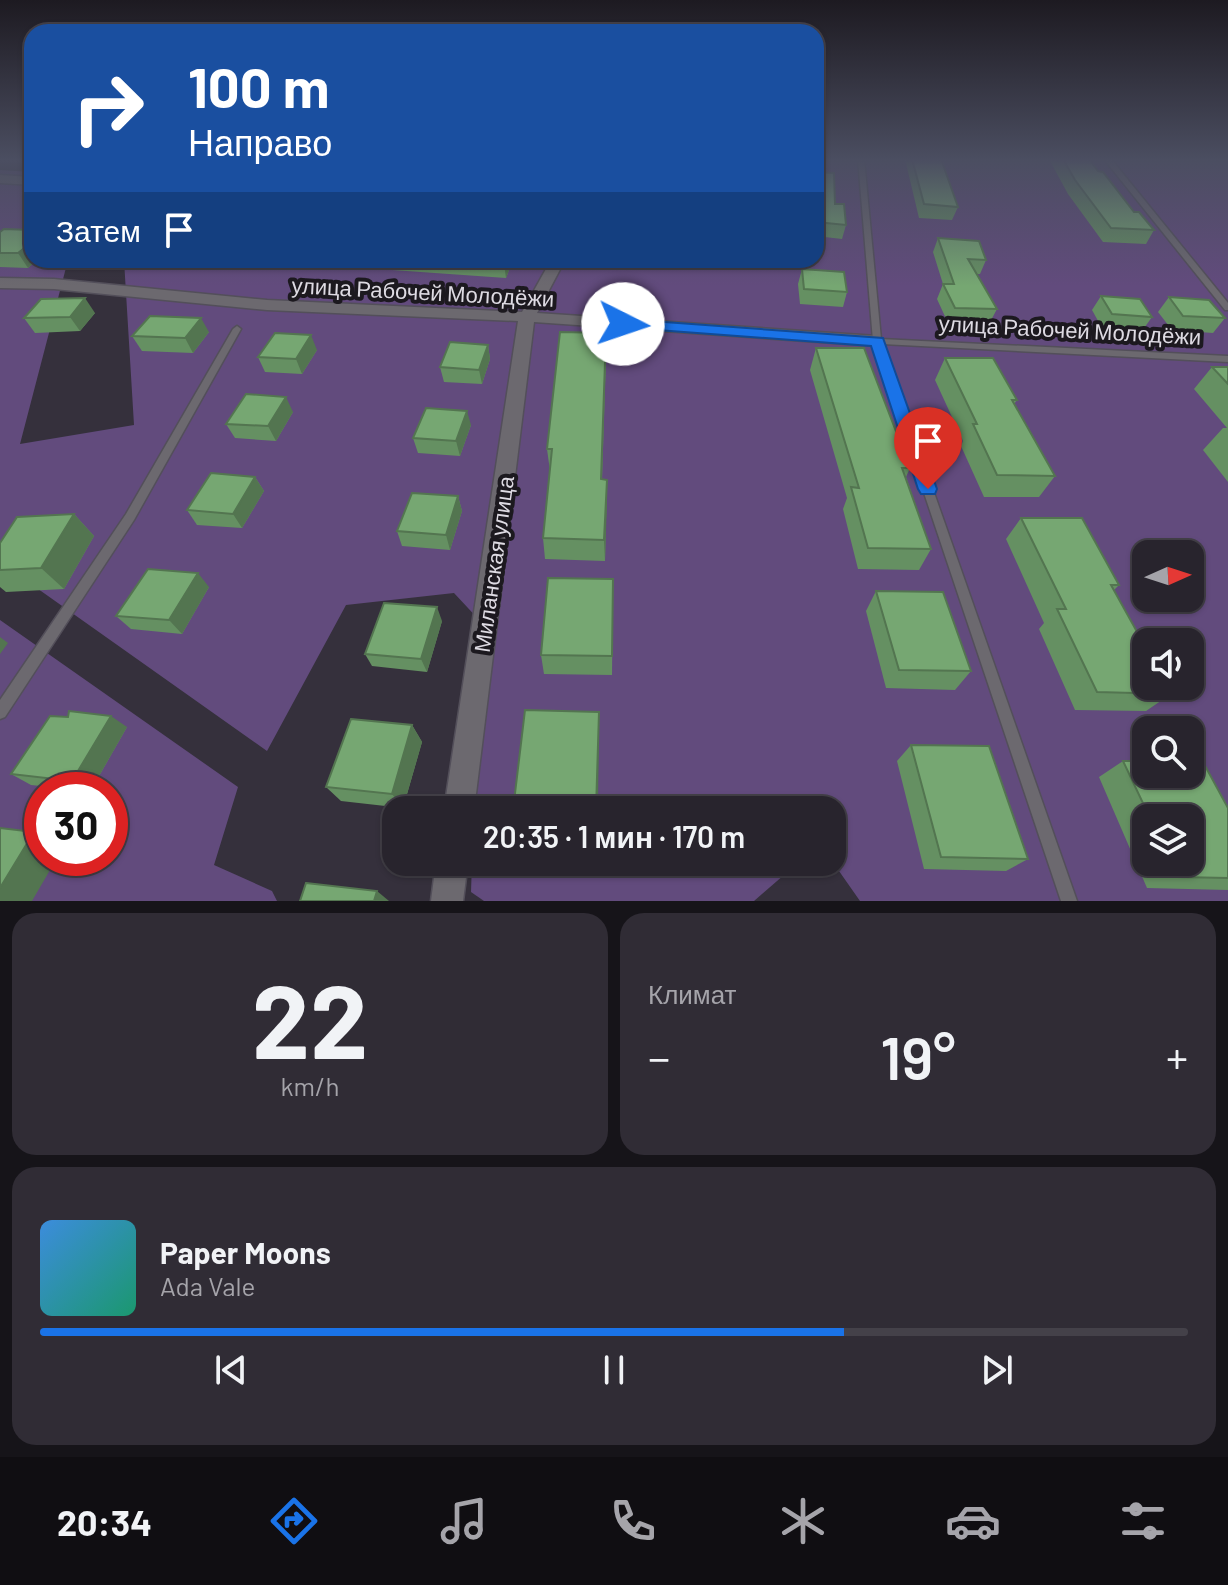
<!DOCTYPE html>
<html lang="ru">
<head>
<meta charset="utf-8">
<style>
	:root { --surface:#28242d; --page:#302c35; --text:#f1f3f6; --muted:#a5a4aa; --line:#444149; --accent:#1a73e8 }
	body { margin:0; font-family:Barlow,sans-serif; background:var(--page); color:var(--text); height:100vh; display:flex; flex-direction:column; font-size:30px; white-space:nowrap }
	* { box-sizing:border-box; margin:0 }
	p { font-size:26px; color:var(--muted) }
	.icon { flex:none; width:44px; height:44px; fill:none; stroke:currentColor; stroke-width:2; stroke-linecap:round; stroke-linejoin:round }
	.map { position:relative; height:901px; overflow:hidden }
	.sheet { display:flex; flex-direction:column; gap:12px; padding:12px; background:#161419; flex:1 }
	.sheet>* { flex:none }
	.banner { position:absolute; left:24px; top:24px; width:800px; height:244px; border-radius:24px; box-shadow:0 2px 6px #0004,0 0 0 2px var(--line); background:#1a4fa0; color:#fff; overflow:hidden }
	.needle { width:52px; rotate:87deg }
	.buttons { position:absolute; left:1132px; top:540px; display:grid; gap:16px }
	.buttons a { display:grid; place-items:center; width:72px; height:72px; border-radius:16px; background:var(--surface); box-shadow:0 2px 6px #0004,0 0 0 2px var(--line); font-size:40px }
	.speed { position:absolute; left:24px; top:772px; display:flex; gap:16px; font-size:40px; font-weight:700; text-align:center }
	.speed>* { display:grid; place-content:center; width:104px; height:104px; border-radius:50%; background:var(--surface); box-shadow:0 2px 6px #0004,0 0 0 2px var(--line); line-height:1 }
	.speed .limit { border:12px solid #d22; background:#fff; color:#111 }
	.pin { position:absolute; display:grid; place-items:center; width:68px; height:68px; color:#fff; margin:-82px -34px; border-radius:50% 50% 50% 0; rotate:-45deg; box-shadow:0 0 8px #0007 }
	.pin .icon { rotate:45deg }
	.me { position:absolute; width:88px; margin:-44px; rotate:94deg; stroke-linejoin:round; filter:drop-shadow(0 0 6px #0008) }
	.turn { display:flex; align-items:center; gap:28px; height:168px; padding:0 32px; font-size:36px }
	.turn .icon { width:104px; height:104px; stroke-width:2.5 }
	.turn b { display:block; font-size:56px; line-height:68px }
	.then { display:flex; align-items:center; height:76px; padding:0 32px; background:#0003; gap:16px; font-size:30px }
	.big { font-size:60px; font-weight:600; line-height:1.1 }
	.sheet .card { flex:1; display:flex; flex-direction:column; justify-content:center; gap:12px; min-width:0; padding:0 28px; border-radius:24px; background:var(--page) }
	.sheet .dial { align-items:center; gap:0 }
	.dial b { font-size:104px; line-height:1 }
	.song { display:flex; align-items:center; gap:24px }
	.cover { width:96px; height:96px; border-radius:12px; background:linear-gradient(135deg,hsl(210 70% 55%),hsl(160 70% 35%)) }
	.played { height:8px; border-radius:4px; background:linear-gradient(90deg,var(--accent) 70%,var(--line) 70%) }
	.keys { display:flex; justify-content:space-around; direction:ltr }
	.heat { display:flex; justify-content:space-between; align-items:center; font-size:44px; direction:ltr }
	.sheet .tiles { flex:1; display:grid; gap:12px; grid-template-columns:1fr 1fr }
	.card:last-child { grid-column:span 2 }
	.trip { position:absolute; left:382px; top:796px; width:464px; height:80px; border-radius:24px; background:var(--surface); box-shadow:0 2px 6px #0004,0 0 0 2px var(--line); font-weight:600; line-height:80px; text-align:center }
	.tab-bar { display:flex; height:128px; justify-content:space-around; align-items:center; background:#100e12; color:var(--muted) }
	.tab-bar .icon { width:56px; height:56px }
	.tab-bar .on { color:var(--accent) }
	.tab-bar b { font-size:36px; color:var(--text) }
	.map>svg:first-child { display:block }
	.green { fill:#624b7d; fill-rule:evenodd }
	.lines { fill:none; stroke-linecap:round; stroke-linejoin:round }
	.lane-casing { stroke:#534f5a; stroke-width:3 }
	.street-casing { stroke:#534f5a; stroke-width:3 }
	.lane { fill:#6c696f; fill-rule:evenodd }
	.street { fill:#6c696f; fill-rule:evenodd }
	.wall { fill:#659062; fill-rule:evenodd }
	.shaded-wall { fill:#537550 }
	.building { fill:#76a772; stroke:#537550; stroke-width:2 }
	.route { fill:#1a73e8; stroke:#114b97; stroke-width:2 }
	.labels { text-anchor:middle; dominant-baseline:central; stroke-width:8; stroke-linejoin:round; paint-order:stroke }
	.street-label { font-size:22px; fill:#dedbe3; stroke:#1c191f }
</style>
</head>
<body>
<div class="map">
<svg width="1228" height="901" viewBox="0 0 1228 901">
	<rect width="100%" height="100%" fill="#35303c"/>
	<!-- green -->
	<g class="green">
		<path d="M816,159H1228V901H860L832,861V810H474L477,722L496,638L454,593L346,605L267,751L0,562V170L32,172V260H68L20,444L134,425L124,260H816ZM1146,554H1190V598H1146ZM1146,642H1190V686H1146ZM1146,730H1190V774H1146ZM1146,818H1190V862H1146Z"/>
		<path d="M0,620L238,787L214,865L272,891L277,901H0ZM42,790H110V858H42Z"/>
		<path d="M472,862H799L754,901H484L471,892Z"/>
	</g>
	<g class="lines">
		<defs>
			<g id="lane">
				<path d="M858,159H864L881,339L1228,356V362L882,344L1077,901H1061L873,341Z"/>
				<path d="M1104,159H1111L1228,303V310H1225Z"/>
				<path d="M237,326L241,329L134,520L5,717L0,719V700L126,514L233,329Z"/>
			</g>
			<g id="street">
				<path d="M0,175L32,177V185L0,183Z"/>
				<path d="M551,260H565L537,313L877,336L885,341L877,346L534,322L474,810H444L518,321L267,310L54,289L0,288V278L54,279L267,300L522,312Z"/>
				<path d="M436,862H468L463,901H431Z"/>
			</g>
		</defs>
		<!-- lane casing -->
		<use href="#lane" class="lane-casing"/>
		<!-- street casing -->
		<use href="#street" class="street-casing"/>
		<!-- lane -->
		<use href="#lane" class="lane"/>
		<!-- street -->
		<use href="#street" class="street"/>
	</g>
	<!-- wall -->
	<g class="wall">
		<path d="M905,159H941L958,207L952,220L919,218Z"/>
		<path d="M1049,159H1089L1134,212L1154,230L1146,244L1103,242L1068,194Z"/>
		<path d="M816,172L846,225L842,239L816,236Z"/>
		<path d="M0,232L32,260H37L28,268L0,267Z"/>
		<path d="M938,238L986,260L980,274H977L997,309L989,324L948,323L937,299L943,284L933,252Z"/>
		<path d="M376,260H513L506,278L378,269Z"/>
		<path d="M802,269L847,292L843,307L800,304L798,284Z"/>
		<path d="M1101,296L1152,317L1142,331L1102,328L1092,310Z"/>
		<path d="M1169,297L1225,318L1213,333L1172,330L1158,312Z"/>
		<path d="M95,313L80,331L35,333L24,318Z"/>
		<path d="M209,332L193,353L142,351L132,336Z"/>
		<path d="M488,345L490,359L482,384L444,382L440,367Z"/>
		<path d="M816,348L910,468L906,477L931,549L919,570L858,569L843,509L847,498L810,370Z"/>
		<path d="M317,350L302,374L265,372L258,357Z"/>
		<path d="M606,355L602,480H607L605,561L545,559L543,538L550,471L547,449Z"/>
		<path d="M945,358L1017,400L1014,404L1055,476L1039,497H984L961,446L963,441L935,380Z"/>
		<path d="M1212,367H1228V482L1203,450L1223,428H1227L1194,389Z"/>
		<path d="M293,412L276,441L235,438L226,424Z"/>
		<path d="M471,425L460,456L418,453L413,438Z"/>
		<path d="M255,477L264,491L242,528L197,525L187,510Z"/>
		<path d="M458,496L462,511L450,550L402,546L397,531Z"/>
		<path d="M74,514L94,536L64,589L6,592L0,587V543Z"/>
		<path d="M1021,518L1119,585L1114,590L1171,694L1146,711L1075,710L1039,629L1044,623L1006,539Z"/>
		<path d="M613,579L612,675L544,674L541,655Z"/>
		<path d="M209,587L182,634L131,629L116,616Z"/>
		<path d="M876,591L971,671L955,690L886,688L866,611Z"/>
		<path d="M442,621L427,672L372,666L365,654Z"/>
		<path d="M412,725L422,742L403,808L341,801L326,787Z"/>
		<path d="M127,727L91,790H79L31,785L11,774Z"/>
		<path d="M911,745L1028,859L1006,871L924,869L897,761Z"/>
		<path d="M1123,761L1228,808V890L1147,888L1099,777ZM1146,818H1190V862H1146Z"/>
	</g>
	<!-- shaded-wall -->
	<g class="shaded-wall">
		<path d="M32,242V260H37L28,268L18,253Z"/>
		<path d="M506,260H513L506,278L504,264Z"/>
		<path d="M85,298L95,313L80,331L70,317Z"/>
		<path d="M201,318L209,332L193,353L185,338Z"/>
		<path d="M606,333V355L601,501V479Z"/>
		<path d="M311,335L317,350L302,374L296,359Z"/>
		<path d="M488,345L490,359L482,384L479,370Z"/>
		<path d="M286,397L293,412L276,441L268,426Z"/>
		<path d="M467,411L471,425L460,456L456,441Z"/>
		<path d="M255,477L264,491L242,528L233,514Z"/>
		<path d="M607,480V501L605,561L604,540Z"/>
		<path d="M458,496L462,511L450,550L446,535Z"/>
		<path d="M74,514L94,536L64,589L41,568Z"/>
		<path d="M198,573L209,587L182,634L169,620Z"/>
		<path d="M437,607L442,621L427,672L421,659Z"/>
		<path d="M0,637L8,643L0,654Z"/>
		<path d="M599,712L598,810H596Z"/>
		<path d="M111,716L127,727L91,790H88L72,781Z"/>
		<path d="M412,725L422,742L403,808L392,794Z"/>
		<path d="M34,832L42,836V858H57L32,901H0V888Z"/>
		<path d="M377,891L389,901H374Z"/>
	</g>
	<!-- building -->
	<g class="building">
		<path d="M912,159H941L958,207L924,204Z"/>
		<path d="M1063,159H1089L1098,171L1103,172L1134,212H1139L1154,230L1111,228L1075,180Z"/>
		<path d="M816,172L834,173L835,204H844L846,225L816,222Z"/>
		<path d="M4,229L32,230V242L18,253H0V232Z"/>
		<path d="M938,238L979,241L986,260L968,259L997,309L955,308L943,284H954Z"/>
		<path d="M454,260H506L504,264Z"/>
		<path d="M802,269L844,272L847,292L804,289Z"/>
		<path d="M1101,296L1140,299L1152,317L1112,314Z"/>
		<path d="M1169,297L1209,300L1225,318L1183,316Z"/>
		<path d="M85,298L70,317L24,318L41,299Z"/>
		<path d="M150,316L201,318L185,338L132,336Z"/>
		<path d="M560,332L606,333L601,479L607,480L604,540L543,538L552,449H547Z"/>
		<path d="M275,333L311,335L296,359L258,357Z"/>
		<path d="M450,342L488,345L479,370L440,367Z"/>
		<path d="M816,348H864L910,468H902L931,549L868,548L851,487L859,488Z"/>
		<path d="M945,358H993L1017,400H1012L1055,476L997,475L973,424H977Z"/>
		<path d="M1212,367H1228V384Z"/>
		<path d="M246,394L286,397L268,426L226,424Z"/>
		<path d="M426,408L467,411L456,441L413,438Z"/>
		<path d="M211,473L255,477L233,514L187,510Z"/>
		<path d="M412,493L458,496L446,535L397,531Z"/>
		<path d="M74,514L41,568L0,570V543L17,517Z"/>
		<path d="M1021,518H1082L1119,585H1111L1146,648V686H1167L1171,694L1097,692L1057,609H1066Z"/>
		<path d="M148,569L198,573L169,620L116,616Z"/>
		<path d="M548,578L613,579L612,656L541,655Z"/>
		<path d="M876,591L943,592L971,671L899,670Z"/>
		<path d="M384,603L437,607L421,659L365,654Z"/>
		<path d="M525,710L599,712L596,810H513Z"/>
		<path d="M69,711L111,716L72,781L11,774L50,716L68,717Z"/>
		<path d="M351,719L412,725L392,794L326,787Z"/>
		<path d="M911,745L989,746L1028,859L941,857Z"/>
		<path d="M1123,761H1146V774H1190V762H1203L1228,808V878L1178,877L1171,862H1190V818H1150Z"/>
		<path d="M0,828L34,832L0,888Z"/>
		<path d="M306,883L377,891L374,901H300Z"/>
	</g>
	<!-- sky -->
	<linearGradient id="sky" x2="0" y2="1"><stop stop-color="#1d1a21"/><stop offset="0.56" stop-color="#4b4e61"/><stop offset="1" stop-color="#4b4e61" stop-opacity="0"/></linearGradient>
	<rect width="1228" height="286" fill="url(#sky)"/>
	<!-- route -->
	<path class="route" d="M623,319L883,338L937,489L935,494H921L918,489L871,346L617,327V321Z"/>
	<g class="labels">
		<!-- street labels -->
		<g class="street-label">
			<text transform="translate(423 291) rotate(3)">улица Рабочей Молодёжи</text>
			<text transform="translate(1070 329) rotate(3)">улица Рабочей Молодёжи</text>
			<text transform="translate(493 564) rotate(-82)">Миланская улица</text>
		</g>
	</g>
</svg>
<div class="buttons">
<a><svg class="needle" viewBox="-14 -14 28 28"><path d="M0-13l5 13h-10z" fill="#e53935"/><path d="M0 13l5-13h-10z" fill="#a5a4aa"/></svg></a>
<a><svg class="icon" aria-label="sound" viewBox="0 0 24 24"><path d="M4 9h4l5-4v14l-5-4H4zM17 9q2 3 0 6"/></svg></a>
<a><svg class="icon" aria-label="search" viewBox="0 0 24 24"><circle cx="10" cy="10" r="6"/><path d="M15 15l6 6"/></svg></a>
<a><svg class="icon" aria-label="layers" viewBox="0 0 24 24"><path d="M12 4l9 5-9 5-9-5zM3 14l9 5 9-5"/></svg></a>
</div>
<div class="speed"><div class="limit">30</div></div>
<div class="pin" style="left:928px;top:489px;background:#d93025"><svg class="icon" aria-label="arrive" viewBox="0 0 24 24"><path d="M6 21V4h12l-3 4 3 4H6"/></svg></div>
<svg class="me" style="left:623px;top:324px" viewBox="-20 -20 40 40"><circle r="19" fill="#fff"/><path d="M0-13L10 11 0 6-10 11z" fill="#1a73e8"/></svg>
<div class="trip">20:35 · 1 мин · 170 m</div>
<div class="banner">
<div class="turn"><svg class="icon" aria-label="right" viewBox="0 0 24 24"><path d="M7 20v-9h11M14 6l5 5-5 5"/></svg><div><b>100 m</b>Направо</div></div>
<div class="then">Затем<svg class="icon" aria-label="arrive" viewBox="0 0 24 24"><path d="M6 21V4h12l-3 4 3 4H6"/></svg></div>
</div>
</div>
<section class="sheet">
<div class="tiles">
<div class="card dial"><b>22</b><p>km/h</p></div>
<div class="card"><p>Климат</p>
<div class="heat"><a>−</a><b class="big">19°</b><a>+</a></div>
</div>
<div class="card">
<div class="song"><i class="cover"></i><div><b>Paper Moons</b><p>Ada Vale</p></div></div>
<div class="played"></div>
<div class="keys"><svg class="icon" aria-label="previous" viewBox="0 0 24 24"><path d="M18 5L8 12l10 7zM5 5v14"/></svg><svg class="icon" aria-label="pause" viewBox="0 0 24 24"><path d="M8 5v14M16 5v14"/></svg><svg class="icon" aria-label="next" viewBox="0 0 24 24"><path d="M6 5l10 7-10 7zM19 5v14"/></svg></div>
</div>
</div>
</section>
<nav class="tab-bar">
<b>20:34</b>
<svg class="icon on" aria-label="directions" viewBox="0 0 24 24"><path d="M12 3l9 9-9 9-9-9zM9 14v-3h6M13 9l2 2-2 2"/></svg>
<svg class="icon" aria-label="music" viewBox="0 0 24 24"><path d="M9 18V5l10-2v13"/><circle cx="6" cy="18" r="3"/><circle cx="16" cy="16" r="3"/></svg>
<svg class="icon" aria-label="phone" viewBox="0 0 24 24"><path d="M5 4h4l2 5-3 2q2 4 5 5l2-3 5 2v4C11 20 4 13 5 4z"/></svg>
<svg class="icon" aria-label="climate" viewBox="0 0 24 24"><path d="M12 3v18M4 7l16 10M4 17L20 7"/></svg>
<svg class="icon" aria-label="car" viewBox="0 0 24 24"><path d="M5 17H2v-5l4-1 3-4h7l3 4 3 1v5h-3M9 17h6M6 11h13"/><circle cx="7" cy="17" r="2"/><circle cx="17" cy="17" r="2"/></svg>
<svg class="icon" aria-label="filters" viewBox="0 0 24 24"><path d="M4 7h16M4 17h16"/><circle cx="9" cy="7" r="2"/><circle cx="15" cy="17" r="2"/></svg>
</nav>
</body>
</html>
